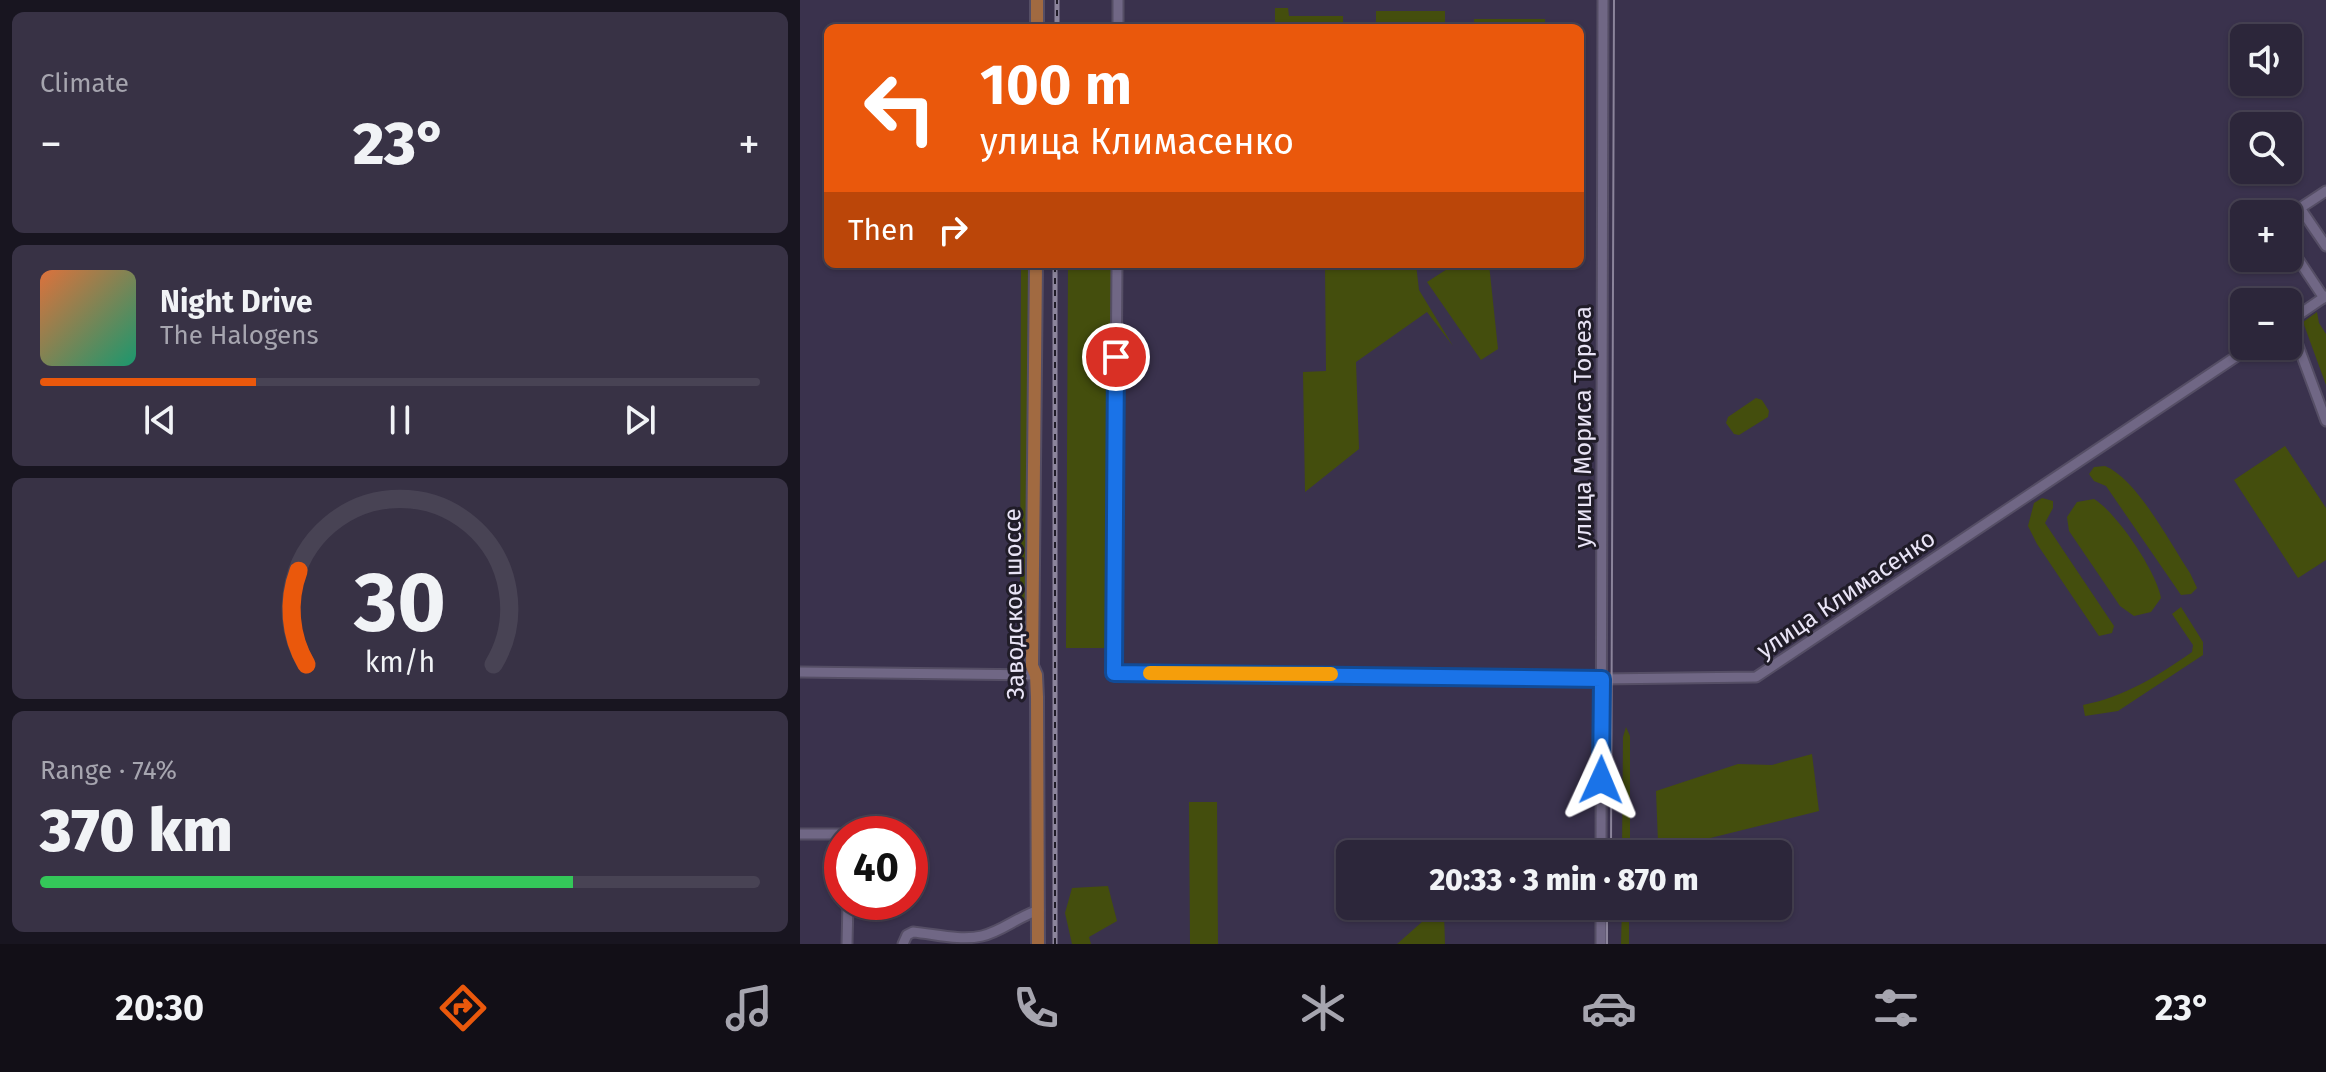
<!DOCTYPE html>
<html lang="en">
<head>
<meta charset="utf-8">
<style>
	:root { --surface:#2c263a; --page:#383245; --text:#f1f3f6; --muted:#a6a5af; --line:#484354; --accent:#ea580c }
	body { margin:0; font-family:"Fira Sans",sans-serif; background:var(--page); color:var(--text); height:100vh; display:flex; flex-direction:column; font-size:30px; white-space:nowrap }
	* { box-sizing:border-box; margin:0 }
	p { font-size:26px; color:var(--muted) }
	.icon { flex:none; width:44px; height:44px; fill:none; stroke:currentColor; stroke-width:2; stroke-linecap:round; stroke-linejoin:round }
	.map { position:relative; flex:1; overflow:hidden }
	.drawer { display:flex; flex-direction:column; gap:12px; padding:12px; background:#181520; width:800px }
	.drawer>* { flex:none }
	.top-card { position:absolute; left:24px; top:24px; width:760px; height:244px; border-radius:12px; box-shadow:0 2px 6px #0004,0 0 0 2px var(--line); background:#ea580c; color:#fff; overflow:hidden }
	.controls { position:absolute; left:1430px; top:24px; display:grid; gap:16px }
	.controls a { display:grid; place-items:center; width:72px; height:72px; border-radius:12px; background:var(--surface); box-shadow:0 2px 6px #0004,0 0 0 2px var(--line); font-size:40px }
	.speed { position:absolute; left:24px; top:816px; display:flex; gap:16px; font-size:40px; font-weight:700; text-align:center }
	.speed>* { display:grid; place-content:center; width:104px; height:104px; border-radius:50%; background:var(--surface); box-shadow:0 2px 6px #0004,0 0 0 2px var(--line); line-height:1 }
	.speed .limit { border:12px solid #d22; background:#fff; color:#111 }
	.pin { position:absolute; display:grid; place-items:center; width:68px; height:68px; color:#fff; margin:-34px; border:4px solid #fff; border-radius:50%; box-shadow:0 2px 8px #0007 }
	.me { position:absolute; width:88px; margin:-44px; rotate:1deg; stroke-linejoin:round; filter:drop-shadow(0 0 6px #0008) }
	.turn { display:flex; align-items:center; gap:28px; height:168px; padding:0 24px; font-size:36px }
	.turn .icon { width:104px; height:104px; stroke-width:2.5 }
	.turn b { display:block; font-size:56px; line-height:68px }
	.then { display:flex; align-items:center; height:76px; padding:0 24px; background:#0003; gap:16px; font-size:30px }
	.big { font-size:60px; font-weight:800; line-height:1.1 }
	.drawer .card { flex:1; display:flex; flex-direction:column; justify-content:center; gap:12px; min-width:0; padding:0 28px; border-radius:12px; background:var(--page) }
	.drawer .dial { align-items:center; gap:0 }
	.dial svg { height:208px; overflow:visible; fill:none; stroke:var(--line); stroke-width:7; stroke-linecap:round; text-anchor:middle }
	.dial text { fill:var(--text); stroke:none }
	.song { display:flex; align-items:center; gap:24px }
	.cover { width:96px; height:96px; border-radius:12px; background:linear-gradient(135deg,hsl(20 70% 55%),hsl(160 70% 35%)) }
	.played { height:8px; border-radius:4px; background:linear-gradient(90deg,var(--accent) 30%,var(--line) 30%) }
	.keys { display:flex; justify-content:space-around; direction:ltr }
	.heat { display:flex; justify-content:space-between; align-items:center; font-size:44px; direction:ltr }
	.charge { height:12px; border-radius:6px; background:linear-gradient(90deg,#34c759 74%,var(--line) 0) }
	.trip { position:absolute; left:536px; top:840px; width:456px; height:80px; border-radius:12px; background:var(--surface); box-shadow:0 2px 6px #0004,0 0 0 2px var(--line); font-weight:800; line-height:80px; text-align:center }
	.tabs { display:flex; height:128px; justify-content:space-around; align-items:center; background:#120f17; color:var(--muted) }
	.tabs .icon { width:56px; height:56px }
	.tabs .on { color:var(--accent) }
	.tabs b { font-size:36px; color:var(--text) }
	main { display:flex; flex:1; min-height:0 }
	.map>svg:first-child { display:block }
	.green { fill:#444e0d }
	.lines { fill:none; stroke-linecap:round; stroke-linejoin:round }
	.minor-casing { stroke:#554e65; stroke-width:13 }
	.major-casing { stroke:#554e65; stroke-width:16 }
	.minor { stroke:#706785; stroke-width:9 }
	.major { stroke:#a16a41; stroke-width:12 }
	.tram { stroke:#8b849b; stroke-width:2 }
	.rail-casing { stroke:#8b849b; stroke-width:5 }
	.rail { stroke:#201c28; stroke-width:2; stroke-dasharray:6; stroke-linecap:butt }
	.route-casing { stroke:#114b97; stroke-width:20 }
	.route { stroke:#1a73e8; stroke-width:14 }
	.slow { stroke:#f59e0b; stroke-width:14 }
	.labels { text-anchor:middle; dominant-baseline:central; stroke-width:6; stroke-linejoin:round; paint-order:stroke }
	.street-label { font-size:24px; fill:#e9e4f6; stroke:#201c28 }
</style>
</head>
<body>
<main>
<section class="drawer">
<div class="card"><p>Climate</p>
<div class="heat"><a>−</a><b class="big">23°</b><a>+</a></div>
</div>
<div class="card">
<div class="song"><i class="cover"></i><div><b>Night Drive</b><p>The Halogens</p></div></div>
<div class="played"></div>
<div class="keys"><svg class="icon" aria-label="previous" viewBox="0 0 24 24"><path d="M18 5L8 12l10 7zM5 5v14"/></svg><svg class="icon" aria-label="pause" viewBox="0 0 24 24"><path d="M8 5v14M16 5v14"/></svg><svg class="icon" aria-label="next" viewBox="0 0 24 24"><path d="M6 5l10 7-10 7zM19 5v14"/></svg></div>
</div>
<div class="card dial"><svg viewBox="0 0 100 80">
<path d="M14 69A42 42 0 1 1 86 69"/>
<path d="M14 69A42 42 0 0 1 11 33" stroke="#ea580c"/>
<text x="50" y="56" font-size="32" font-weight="700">30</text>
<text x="50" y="72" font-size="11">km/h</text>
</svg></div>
<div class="card"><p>Range · 74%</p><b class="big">370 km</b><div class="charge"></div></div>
</section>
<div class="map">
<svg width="1526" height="944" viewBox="0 0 1526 944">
	<rect width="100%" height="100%" fill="#3a324d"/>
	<!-- green -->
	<g class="green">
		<path d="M475,8H488L489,16H543V28H475Z"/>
		<rect x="576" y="11" width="69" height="17"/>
		<rect x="674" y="19" width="71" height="9"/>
		<path d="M221,264H228L227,653H220Z"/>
		<path d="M268,264H311L309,648H266Z"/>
		<path d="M536,264H616L619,290L653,346L627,312L556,362L559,449L505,492L503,372L526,371L525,265Z"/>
		<path d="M655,264H689L698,349L681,360L627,282Z"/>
		<path d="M1517,312L1519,323L1526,334V385L1503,322Z"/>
		<path d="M956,398L962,400L969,411L968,417L939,435L934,434L926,423L928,417Z"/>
		<path d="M1485,446L1526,508V560L1498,578L1434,480Z"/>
		<path d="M1305,466C1337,479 1370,543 1390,573L1397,588L1391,594L1381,595L1306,486L1294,481L1289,474L1294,467Z"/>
		<path d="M1242,498L1253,501V508L1245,523L1314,626L1312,633L1299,636L1237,544L1228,526L1234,503Z"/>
		<path d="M1294,499C1317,513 1356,571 1361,598L1351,612L1334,616L1320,606L1269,531L1267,517L1277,502Z"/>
		<path d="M1381,607L1403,642V655L1318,711L1285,716L1283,705C1324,697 1358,676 1392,652L1393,645L1372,614Z"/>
		<path d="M826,727L830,736V854H822L823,737Z"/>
		<path d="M1012,754L1019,811L882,845L858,842L856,791L938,764L972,765Z"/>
		<path d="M389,802H417L418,944H390Z"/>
		<path d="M308,886L317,921L289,937L291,944H272L265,913L272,888Z"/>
		<path d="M633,906H648L644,914L645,944H597L631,914Z"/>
		<path d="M822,906H829V944H821Z"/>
	</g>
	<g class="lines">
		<defs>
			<g id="minor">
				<path d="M318,28V0"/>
				<path d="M1500,208L1526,246"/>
				<path d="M1488,216L1526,191"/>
				<path d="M1488,244L1524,298"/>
				<path d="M317,264L314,673L802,679L956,677L1452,346"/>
				<path d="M1489,321L1526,421"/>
				<path d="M1488,322L1526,296"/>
				<path d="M0,672L236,675"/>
				<path d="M0,834H64"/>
				<path d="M801,854L803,0"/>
				<path d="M47,944L48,902"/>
				<path d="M103,944L107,935L113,932C135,934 160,941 182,936C201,932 219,916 239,910"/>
				<path d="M801,944V906"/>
			</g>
			<g id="major">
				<path d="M237,0V28"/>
				<path d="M236,264L232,666L236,675L237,697L238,944"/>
			</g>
		</defs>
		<!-- minor casing -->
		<use href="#minor" class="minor-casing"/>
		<!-- major casing -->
		<use href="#major" class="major-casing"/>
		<!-- minor -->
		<use href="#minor" class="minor"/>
		<!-- major -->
		<use href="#major" class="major"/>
		<!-- tram -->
		<g class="tram">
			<path d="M811,854L814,0"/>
			<path d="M807,944V906"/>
		</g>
		<defs>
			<g id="rail">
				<path d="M257,28V0"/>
				<path d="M255,944V264"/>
			</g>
		</defs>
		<!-- rail casing -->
		<use href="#rail" class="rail-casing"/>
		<!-- rail -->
		<use href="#rail" class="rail"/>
	</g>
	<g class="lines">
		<defs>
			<path id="route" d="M316,357L314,673L802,679L801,780"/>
		</defs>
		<!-- route casing -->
		<use href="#route" class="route-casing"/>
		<!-- route -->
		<use href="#route" class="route"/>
		<!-- slow -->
		<path class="slow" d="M350,673L531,674"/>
	</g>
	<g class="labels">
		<!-- street labels -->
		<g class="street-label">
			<text transform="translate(783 427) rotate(-90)">улица Мориса Тореза</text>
			<text transform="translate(1046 594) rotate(-34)">улица Климасенко</text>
			<text transform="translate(214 604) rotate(-91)">Заводское шоссе</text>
		</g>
	</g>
</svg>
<div class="controls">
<a><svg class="icon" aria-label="sound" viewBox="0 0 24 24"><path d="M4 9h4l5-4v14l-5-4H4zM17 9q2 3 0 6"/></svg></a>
<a><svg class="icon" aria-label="search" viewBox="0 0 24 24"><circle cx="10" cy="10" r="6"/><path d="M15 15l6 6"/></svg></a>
<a>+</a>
<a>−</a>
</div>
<div class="speed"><div class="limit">40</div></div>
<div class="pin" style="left:316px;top:357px;background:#d93025"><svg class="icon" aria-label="arrive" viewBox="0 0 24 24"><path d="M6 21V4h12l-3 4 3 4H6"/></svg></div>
<svg class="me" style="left:801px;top:780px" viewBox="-20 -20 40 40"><path d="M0-17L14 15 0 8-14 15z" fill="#1a73e8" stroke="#fff" stroke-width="4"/></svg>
<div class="trip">20:33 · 3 min · 870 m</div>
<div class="top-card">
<div class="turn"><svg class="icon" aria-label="left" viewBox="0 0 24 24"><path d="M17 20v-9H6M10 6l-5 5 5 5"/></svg><div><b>100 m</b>улица Климасенко</div></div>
<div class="then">Then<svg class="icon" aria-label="right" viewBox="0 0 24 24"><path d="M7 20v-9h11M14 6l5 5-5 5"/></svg></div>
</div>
</div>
</main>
<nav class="tabs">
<b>20:30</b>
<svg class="icon on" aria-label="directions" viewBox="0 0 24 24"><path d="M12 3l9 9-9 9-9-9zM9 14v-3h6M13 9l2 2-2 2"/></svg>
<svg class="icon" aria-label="music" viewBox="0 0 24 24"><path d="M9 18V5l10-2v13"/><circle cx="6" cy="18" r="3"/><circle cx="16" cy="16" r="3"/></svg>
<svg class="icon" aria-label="phone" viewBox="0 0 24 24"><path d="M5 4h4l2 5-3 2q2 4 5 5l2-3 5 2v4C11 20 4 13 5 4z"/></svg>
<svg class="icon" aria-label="climate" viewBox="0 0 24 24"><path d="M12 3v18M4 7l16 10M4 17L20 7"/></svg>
<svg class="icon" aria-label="car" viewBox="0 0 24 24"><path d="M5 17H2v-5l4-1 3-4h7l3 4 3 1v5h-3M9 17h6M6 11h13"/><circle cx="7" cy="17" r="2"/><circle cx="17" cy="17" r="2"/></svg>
<svg class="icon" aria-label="filters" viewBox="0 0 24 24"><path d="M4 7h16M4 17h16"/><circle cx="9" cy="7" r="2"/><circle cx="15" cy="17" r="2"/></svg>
<b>23°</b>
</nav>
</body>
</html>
